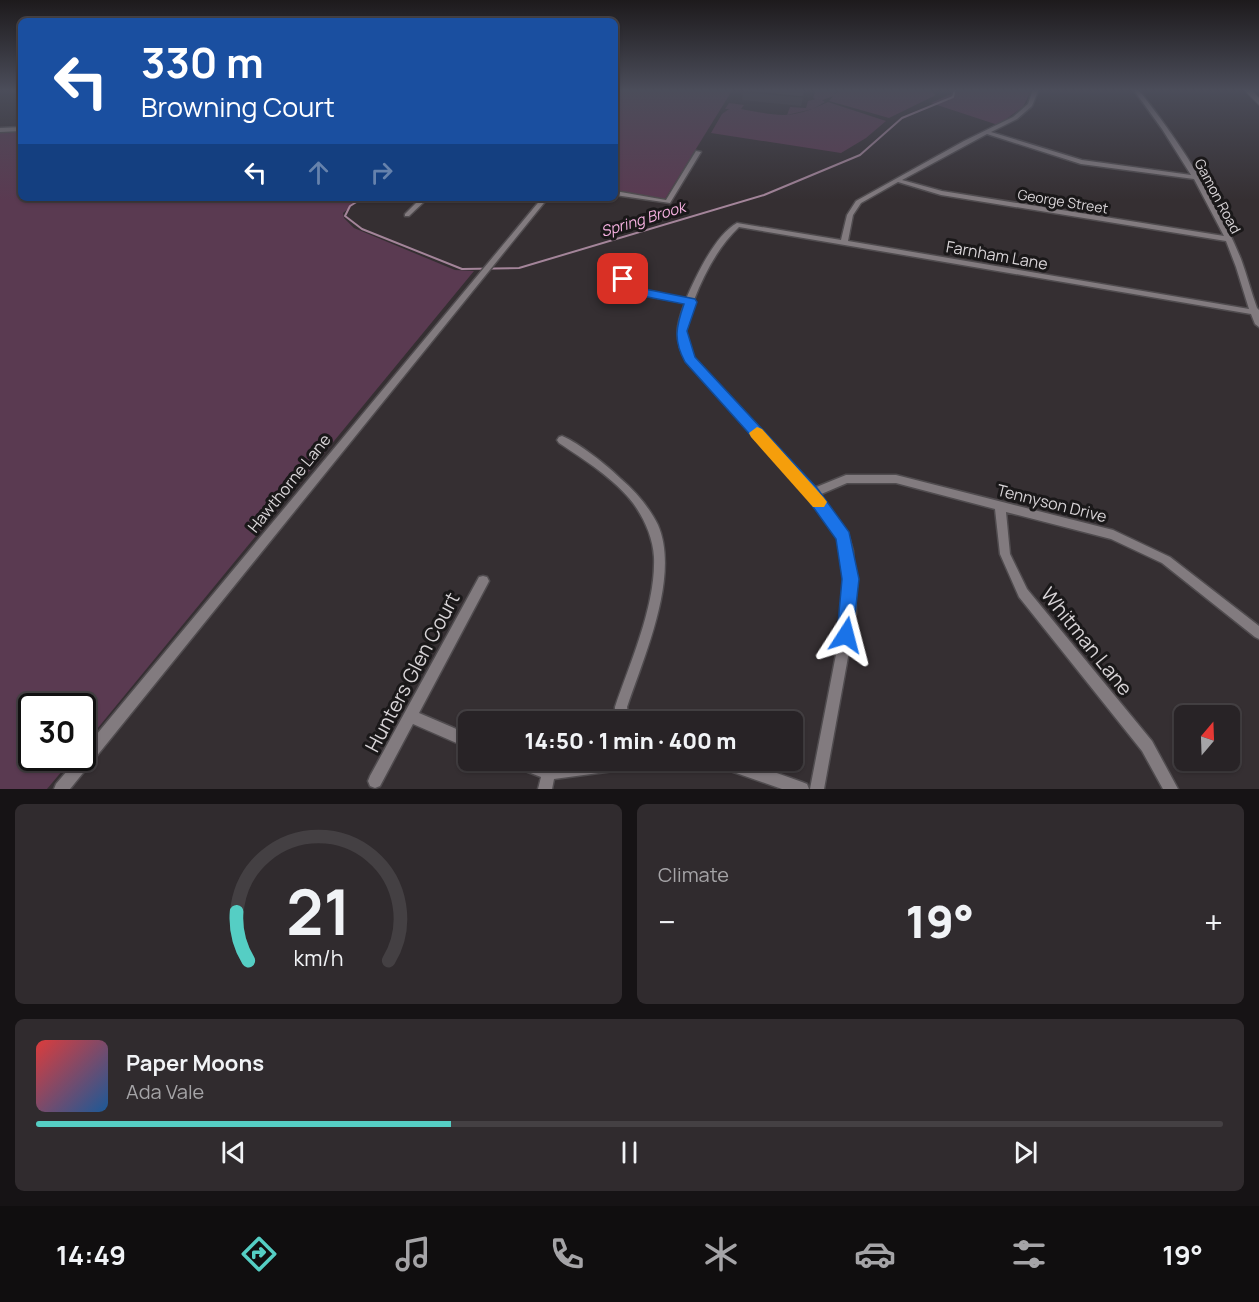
<!DOCTYPE html>
<html lang="en">
<head>
<meta charset="utf-8">
<style>
	:root { --surface:#282326; --page:#302b2e; --text:#f1f3f6; --muted:#a5a4a7; --line:#444043; --accent:#55cec4 }
	body { margin:0; font-family:Manrope,sans-serif; background:var(--page); color:var(--text); height:100vh; display:flex; flex-direction:column; font-size:22px; white-space:nowrap }
	* { box-sizing:border-box; margin:0 }
	p { font-size:20px; color:var(--muted) }
	.icon { flex:none; width:33px; height:33px; fill:none; stroke:currentColor; stroke-width:2; stroke-linecap:round; stroke-linejoin:round }
	.map { position:relative; height:789px; overflow:hidden }
	.details { display:flex; flex-direction:column; gap:15px; padding:15px; background:#161315; flex:1 }
	.details>* { flex:none }
	.top-card { position:absolute; left:18px; top:18px; width:600px; height:183px; border-radius:9px; box-shadow:0 2px 4px #0004,0 0 0 2px var(--line); background:#1a4fa0; color:#fff; overflow:hidden }
	.needle { width:39px; rotate:19deg }
	.fabs { position:absolute; left:1174px; top:705px; display:grid; gap:12px }
	.fabs a { display:grid; place-items:center; width:66px; height:66px; border-radius:9px; background:var(--surface); box-shadow:0 2px 4px #0004,0 0 0 2px var(--line); font-size:30px }
	.speed { position:absolute; left:18px; top:693px; display:flex; gap:12px; font-size:30px; font-weight:700; text-align:center }
	.speed>* { display:grid; place-content:center; width:78px; height:78px; border-radius:50%; background:var(--surface); box-shadow:0 2px 4px #0004,0 0 0 2px var(--line); line-height:1 }
	.speed .limit { border:3px solid #111; border-radius:9px; background:#fff; color:#111 }
	.pin { position:absolute; display:grid; place-items:center; width:51px; height:51px; color:#fff; margin:-26px; border-radius:12px; box-shadow:0 3px 9px #0006 }
	.me { position:absolute; width:66px; margin:-33px; rotate:9deg; stroke-linejoin:round; filter:drop-shadow(0 0 4px #0008) }
	.turn { display:flex; align-items:center; gap:21px; height:126px; padding:0 24px; font-size:27px }
	.turn .icon { width:78px; height:78px; stroke-width:2.5 }
	.turn b { display:block; font-size:42px; line-height:51px }
	.lanes { display:flex; align-items:center; height:57px; padding:0 24px; background:#0003; justify-content:center; gap:30px; direction:ltr }
	.lanes .off { opacity:.35 }
	.big { font-size:45px; font-weight:800; line-height:1.1 }
	.details .widget { flex:1; display:flex; flex-direction:column; justify-content:center; gap:9px; min-width:0; padding:0 21px; border-radius:9px; background:var(--page) }
	.details .dial { align-items:center; gap:0 }
	.dial svg { height:156px; overflow:visible; fill:none; stroke:var(--line); stroke-width:7; stroke-linecap:round; text-anchor:middle }
	.dial text { fill:var(--text); stroke:none }
	.song { display:flex; align-items:center; gap:18px }
	.cover { width:72px; height:72px; border-radius:9px; background:linear-gradient(135deg,hsl(0 70% 55%),hsl(210 70% 35%)) }
	.played { height:6px; border-radius:3px; background:linear-gradient(90deg,var(--accent) 35%,var(--line) 35%) }
	.keys { display:flex; justify-content:space-around; direction:ltr }
	.heat { display:flex; justify-content:space-between; align-items:center; font-size:33px; direction:ltr }
	.details .tiles { flex:1; display:grid; gap:15px; grid-template-columns:1fr 1fr }
	.widget:last-child { grid-column:span 2 }
	.trip { position:absolute; left:458px; top:711px; width:345px; height:60px; border-radius:9px; background:var(--surface); box-shadow:0 2px 4px #0004,0 0 0 2px var(--line); font-weight:800; line-height:60px; text-align:center }
	.menu { display:flex; height:96px; justify-content:space-around; align-items:center; background:#100e0f; color:var(--muted) }
	.menu .icon { width:42px; height:42px }
	.menu .on { color:var(--accent) }
	.menu b { font-size:27px; color:var(--text) }
	.map>svg:first-child { display:block }
	.green { fill:#5a3a51 }
	.lines { fill:none; stroke-linecap:round; stroke-linejoin:round }
	.stream { stroke:#a4859a; stroke-width:2 }
	.street-casing { stroke:#504c4f; stroke-width:3 }
	.secondary-casing { stroke:#504c4f; stroke-width:2 }
	.street { fill:#827b7f; fill-rule:evenodd }
	.secondary { fill:#827b7f; fill-rule:evenodd }
	.wall { fill:#413c40 }
	.shaded-wall { fill:#353134 }
	.building { fill:#4c464a; stroke:#353134; stroke-width:1.5 }
	.route { fill:#1a73e8; stroke:#114b97; stroke-width:1.5 }
	.slow { fill:#f59e0b }
	.labels { text-anchor:middle; dominant-baseline:central; stroke-width:6; stroke-linejoin:round; paint-order:stroke }
	.far-street-label { font-size:14px; fill:#d7d3d6; stroke:#1a1819 }
	.far-water-label { font-size:15px; font-style:italic; fill:#f6b1e1; stroke:#1a1819 }
	.street-label { font-size:16px; fill:#d7d3d6; stroke:#1a1819 }
	.near-street-label { font-size:20px; fill:#d7d3d6; stroke:#1a1819 }
</style>
</head>
<body>
<div class="map">
<svg width="1259" height="789" viewBox="0 0 1259 789">
	<rect width="100%" height="100%" fill="#352f32"/>
	<!-- green -->
	<g class="green">
		<path d="M615,89H733L665,199L615,192Z"/>
		<path d="M816,89H837L834,96L822,100L825,102L813,109L787,115L790,107L806,108L808,101L816,99L813,98Z"/>
		<path d="M840,89H928L936,95L889,118L829,101Z"/>
		<path d="M951,89H1032L1023,107L998,125L931,103L951,94Z"/>
		<path d="M828,102L886,121L866,138L841,153L711,133L722,114L729,109H725L729,103L744,105L741,109C781,116 790,120 828,102Z"/>
		<path d="M21,131V198H361L343,213L344,218L354,228L455,270L474,271L83,746L82,706H32V758H73L47,789H0V132Z"/>
	</g>
	<g class="lines">
		<!-- stream -->
		<path class="stream" d="M363,198L350,206L345,216L362,229L462,269L519,268L764,195L860,155L902,118L953,97L955,89"/>
		<defs>
			<g id="street">
				<path d="M1033,89H1039L1032,106L1017,119L991,132L1082,160L1191,175L1162,129L1133,89H1138C1179,141 1216,198 1241,259C1247,275 1251,292 1257,308L1259,310V327L1255,324L1251,314L739,227C718,247 704,274 694,300L695,302C681,315 685,341 693,357L814,488L846,475H896L1113,530L1170,557L1259,626V639L1255,637L1162,563L1111,539L1006,512L1010,554L1027,589L1152,741L1178,789H1163L1142,751L1019,597L1000,554L995,509L896,483H847L819,495L849,537L853,551L856,613L824,789H810L844,613L843,551L839,539L808,496L686,361C674,339 676,325 685,303L634,293L619,280L620,278H626L639,289L686,299C696,276 715,235 737,223L841,240L847,215L856,201L964,141L1013,117L1028,104ZM987,134L1081,164L1194,179L1224,236L942,191L902,180ZM898,182L941,195L1226,241L1236,267L1249,309L848,241L853,215L861,203Z"/>
				<path d="M21,127V131L0,132V128Z"/>
				<path d="M696,151L701,152L670,203L615,195V191L666,200Z"/>
				<path d="M421,198H428L409,216H405V214Z"/>
				<path d="M542,198H548L70,789H54L56,784L78,758H82V752Z"/>
				<path d="M562,436C579,443 608,466 621,479C636,492 649,507 658,525C680,576 644,657 627,707L629,722H615V707C630,663 656,605 654,557C653,538 644,518 633,503C615,479 583,459 559,443L557,440L559,437Z"/>
				<path d="M483,576L487,577L489,581L487,585L419,713L468,734V748L413,724L380,786L375,788L370,786L368,781L370,776L479,577Z"/>
				<path d="M508,760H534L549,766L590,760H650L648,765L643,767L554,779L552,789H538L541,777L510,765Z"/>
				<path d="M712,760H740L802,782L807,784L809,789H782L719,767L714,765Z"/>
			</g>
			<path id="secondary" d="M1243,89H1251L1259,98V105Z"/>
		</defs>
		<!-- street casing -->
		<use href="#street" class="street-casing"/>
		<!-- secondary casing -->
		<use href="#secondary" class="secondary-casing"/>
		<!-- street -->
		<use href="#street" class="street"/>
		<!-- secondary -->
		<use href="#secondary" class="secondary"/>
	</g>
	<!-- wall -->
	<path class="wall" d="M743,91L812,95L804,98L801,106L742,100Z"/>
	<!-- shaded-wall -->
	<path class="shaded-wall" d="M805,89H814L812,95L804,98L801,106Z"/>
	<!-- building -->
	<path class="building" d="M744,89H805L803,97L743,91Z"/>
	<!-- sky -->
	<linearGradient id="sky" x2="0" y2="1"><stop stop-color="#1d1a1c"/><stop offset="0.45" stop-color="#4b4d5a"/><stop offset="1" stop-color="#4b4d5a" stop-opacity="0"/></linearGradient>
	<rect width="1259" height="200" fill="url(#sky)"/>
	<!-- route -->
	<path class="route" d="M623,276L640,288L695,299L697,302L687,331L695,357L817,488L849,532L859,579L852,641L846,644L839,641L837,635L842,579L836,539L806,497L685,362C673,340 676,327 684,304L632,294L617,279Z"/>
	<!-- slow -->
	<path class="slow" d="M757,427L762,429L824,498L827,502L824,507H813L751,437L749,433Z"/>
	<g class="labels">
		<!-- far-street labels -->
		<g class="far-street-label">
			<text transform="translate(1218 196) rotate(62)">Gamon Road</text>
			<text transform="translate(1063 201) rotate(9)">George Street</text>
		</g>
		<!-- far-water labels -->
		<g class="far-water-label">
			<text transform="translate(643 219) rotate(-17)">Spring Brook</text>
		</g>
		<!-- street labels -->
		<g class="street-label">
			<text transform="translate(997 255) rotate(10)">Farnham Lane</text>
			<text transform="translate(289 483) rotate(-51)">Hawthorne Lane</text>
			<text transform="translate(1052 503) rotate(14)">Tennyson Drive</text>
		</g>
		<!-- near-street labels -->
		<g class="near-street-label">
			<text transform="translate(1087 641) rotate(51)">Whitman Lane</text>
			<text transform="translate(412 672) rotate(-62)">Hunters Glen Court</text>
		</g>
	</g>
</svg>
<div class="fabs">
<a><svg class="needle" viewBox="-14 -14 28 28"><path d="M0-13l5 13h-10z" fill="#e53935"/><path d="M0 13l5-13h-10z" fill="#a5a4a7"/></svg></a>
</div>
<div class="speed"><div class="limit">30</div></div>
<div class="pin" style="left:623px;top:279px;background:#d93025"><svg class="icon" aria-label="arrive" viewBox="0 0 24 24"><path d="M6 21V4h12l-3 4 3 4H6"/></svg></div>
<svg class="me" style="left:846px;top:635px" viewBox="-20 -20 40 40"><path d="M0-17L14 15 0 8-14 15z" fill="#1a73e8" stroke="#fff" stroke-width="4"/></svg>
<div class="trip">14:50 · 1 min · 400 m</div>
<div class="top-card">
<div class="turn"><svg class="icon" aria-label="left" viewBox="0 0 24 24"><path d="M17 20v-9H6M10 6l-5 5 5 5"/></svg><div><b>330 m</b>Browning Court</div></div>
<div class="lanes"><svg class="icon" aria-label="left" viewBox="0 0 24 24"><path d="M17 20v-9H6M10 6l-5 5 5 5"/></svg><svg class="icon off" aria-label="ahead" viewBox="0 0 24 24"><path d="M12 20V5M6 11l6-6 6 6"/></svg><svg class="icon off" aria-label="right" viewBox="0 0 24 24"><path d="M7 20v-9h11M14 6l5 5-5 5"/></svg></div>
</div>
</div>
<section class="details">
<div class="tiles">
<div class="widget dial"><svg viewBox="0 0 100 80">
<path d="M14 69A42 42 0 1 1 86 69"/>
<path d="M14 69A42 42 0 0 1 8 44" stroke="#55cec4"/>
<text x="50" y="56" font-size="32" font-weight="700">21</text>
<text x="50" y="72" font-size="11">km/h</text>
</svg></div>
<div class="widget"><p>Climate</p>
<div class="heat"><a>−</a><b class="big">19°</b><a>+</a></div>
</div>
<div class="widget">
<div class="song"><i class="cover"></i><div><b>Paper Moons</b><p>Ada Vale</p></div></div>
<div class="played"></div>
<div class="keys"><svg class="icon" aria-label="previous" viewBox="0 0 24 24"><path d="M18 5L8 12l10 7zM5 5v14"/></svg><svg class="icon" aria-label="pause" viewBox="0 0 24 24"><path d="M8 5v14M16 5v14"/></svg><svg class="icon" aria-label="next" viewBox="0 0 24 24"><path d="M6 5l10 7-10 7zM19 5v14"/></svg></div>
</div>
</div>
</section>
<nav class="menu">
<b>14:49</b>
<svg class="icon on" aria-label="directions" viewBox="0 0 24 24"><path d="M12 3l9 9-9 9-9-9zM9 14v-3h6M13 9l2 2-2 2"/></svg>
<svg class="icon" aria-label="music" viewBox="0 0 24 24"><path d="M9 18V5l10-2v13"/><circle cx="6" cy="18" r="3"/><circle cx="16" cy="16" r="3"/></svg>
<svg class="icon" aria-label="phone" viewBox="0 0 24 24"><path d="M5 4h4l2 5-3 2q2 4 5 5l2-3 5 2v4C11 20 4 13 5 4z"/></svg>
<svg class="icon" aria-label="climate" viewBox="0 0 24 24"><path d="M12 3v18M4 7l16 10M4 17L20 7"/></svg>
<svg class="icon" aria-label="car" viewBox="0 0 24 24"><path d="M5 17H2v-5l4-1 3-4h7l3 4 3 1v5h-3M9 17h6M6 11h13"/><circle cx="7" cy="17" r="2"/><circle cx="17" cy="17" r="2"/></svg>
<svg class="icon" aria-label="filters" viewBox="0 0 24 24"><path d="M4 7h16M4 17h16"/><circle cx="9" cy="7" r="2"/><circle cx="15" cy="17" r="2"/></svg>
<b>19°</b>
</nav>
</body>
</html>
